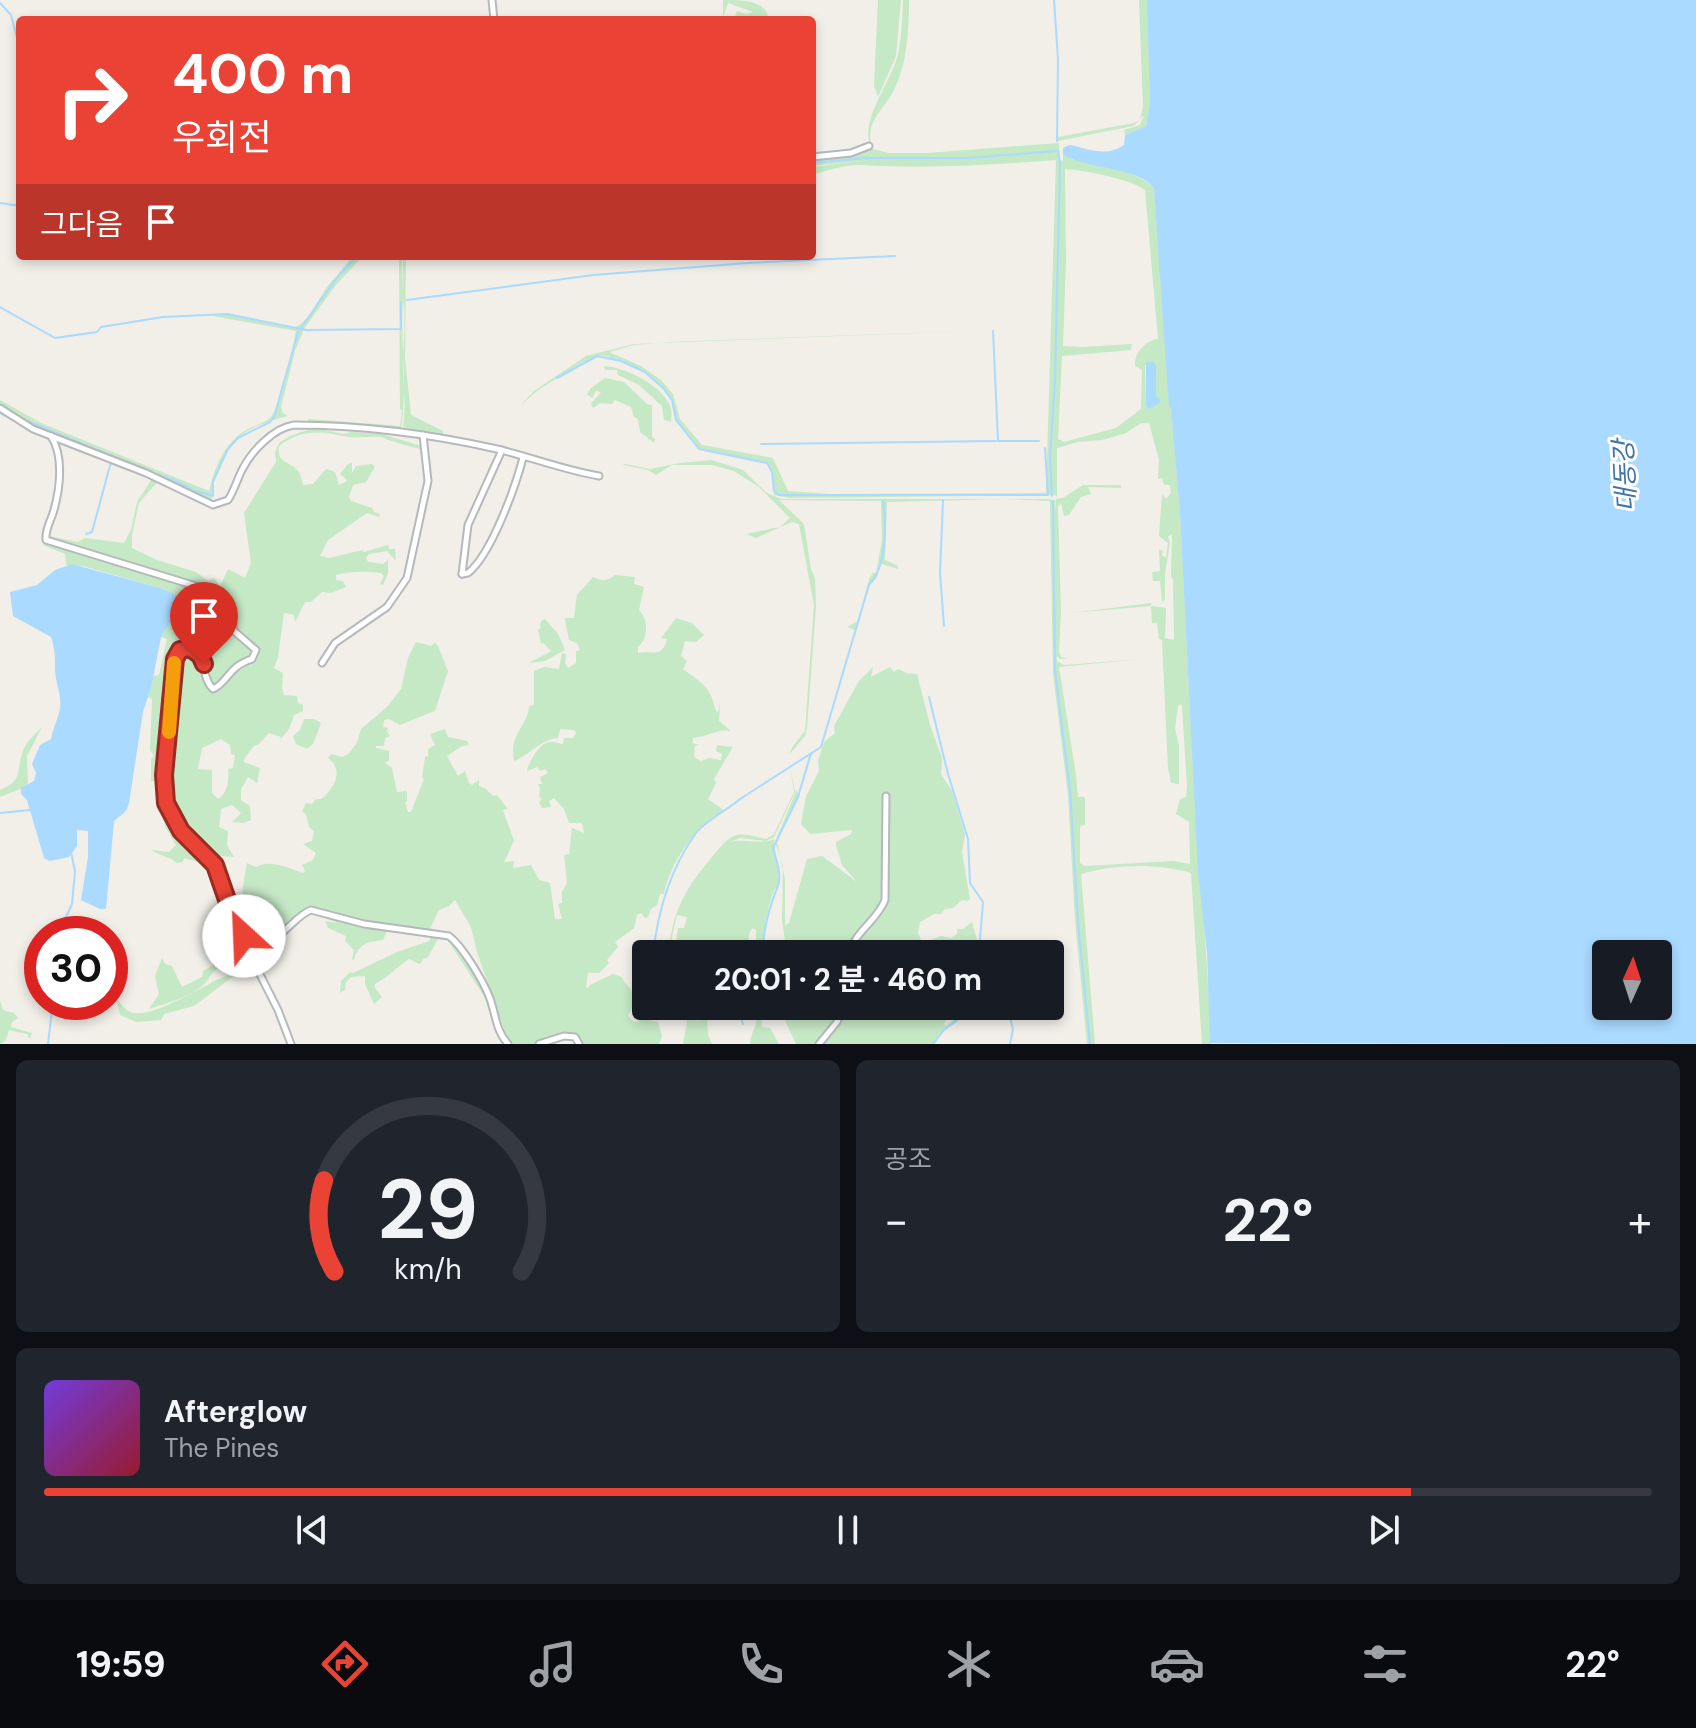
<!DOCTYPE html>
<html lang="ko">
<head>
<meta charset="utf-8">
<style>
	:root { --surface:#171b24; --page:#20242c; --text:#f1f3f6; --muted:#9ea1a6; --line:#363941; --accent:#ea4335 }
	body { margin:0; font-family:"DM Sans","Noto Sans KR",sans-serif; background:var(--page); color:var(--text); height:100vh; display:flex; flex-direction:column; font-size:30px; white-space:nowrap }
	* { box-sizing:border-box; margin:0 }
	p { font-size:26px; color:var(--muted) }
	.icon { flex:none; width:44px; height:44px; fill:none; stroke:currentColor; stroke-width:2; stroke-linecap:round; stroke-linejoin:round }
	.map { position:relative; height:1044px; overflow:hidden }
	.panel { display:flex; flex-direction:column; gap:16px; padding:16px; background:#0d0f14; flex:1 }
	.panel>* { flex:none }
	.hud { position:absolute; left:16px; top:16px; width:800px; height:244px; border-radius:8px; box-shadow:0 4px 12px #0003; background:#ea4335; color:#fff; overflow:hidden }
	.needle { width:52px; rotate:3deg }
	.buttons { position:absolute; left:1592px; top:940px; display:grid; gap:16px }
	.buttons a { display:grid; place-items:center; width:80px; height:80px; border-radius:8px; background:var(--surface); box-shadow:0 4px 12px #0003; font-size:40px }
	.speed { position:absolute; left:24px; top:916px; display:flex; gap:16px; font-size:40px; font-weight:700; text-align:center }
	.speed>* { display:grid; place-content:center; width:104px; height:104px; border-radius:50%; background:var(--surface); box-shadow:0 4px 12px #0003; line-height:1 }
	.speed .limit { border:12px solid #d22; background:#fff; color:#111 }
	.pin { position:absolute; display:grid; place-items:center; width:68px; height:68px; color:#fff; margin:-82px -34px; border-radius:50% 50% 50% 0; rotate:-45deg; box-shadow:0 0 8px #0007 }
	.pin .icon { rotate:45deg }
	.me { position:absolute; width:88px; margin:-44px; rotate:335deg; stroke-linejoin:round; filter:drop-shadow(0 0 6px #0008) }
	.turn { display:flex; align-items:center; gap:28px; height:168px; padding:0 24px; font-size:36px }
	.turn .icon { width:104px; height:104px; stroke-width:2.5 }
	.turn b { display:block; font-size:56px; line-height:68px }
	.then { display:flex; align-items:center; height:76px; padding:0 24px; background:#0003; gap:16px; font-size:30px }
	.big { font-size:60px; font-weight:700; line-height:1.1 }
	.panel .card { flex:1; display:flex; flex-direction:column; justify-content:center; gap:12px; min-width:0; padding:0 28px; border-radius:12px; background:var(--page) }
	.panel .dial { align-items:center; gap:0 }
	.dial svg { height:208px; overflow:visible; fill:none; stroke:var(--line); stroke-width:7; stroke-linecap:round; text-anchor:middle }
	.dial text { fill:var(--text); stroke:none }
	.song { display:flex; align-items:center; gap:24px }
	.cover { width:96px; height:96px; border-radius:12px; background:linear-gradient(135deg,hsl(260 70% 55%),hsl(350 70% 35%)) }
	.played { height:8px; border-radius:4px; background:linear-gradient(90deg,var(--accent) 85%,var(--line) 85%) }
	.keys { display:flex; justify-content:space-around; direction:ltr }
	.heat { display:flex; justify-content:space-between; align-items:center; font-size:44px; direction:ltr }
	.panel .tiles { flex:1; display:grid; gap:16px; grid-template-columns:1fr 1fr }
	.card:last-child { grid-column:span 2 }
	.trip { position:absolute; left:632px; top:940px; width:432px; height:80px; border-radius:8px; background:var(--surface); box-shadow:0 4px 12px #0003; font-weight:700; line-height:80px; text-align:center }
	.tab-bar { display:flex; height:128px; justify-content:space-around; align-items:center; background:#090b0e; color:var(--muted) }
	.tab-bar .icon { width:56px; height:56px }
	.tab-bar .on { color:var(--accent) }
	.tab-bar b { font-size:36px; color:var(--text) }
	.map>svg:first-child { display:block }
	.green { fill:#c5e8c5; fill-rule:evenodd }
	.water { fill:#aadaff; fill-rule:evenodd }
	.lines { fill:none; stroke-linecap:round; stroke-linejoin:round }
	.stream { stroke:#aadaff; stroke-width:2 }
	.minor-casing { stroke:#b5b8bc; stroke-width:9 }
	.minor { stroke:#fff; stroke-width:5 }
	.route-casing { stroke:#982c22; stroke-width:20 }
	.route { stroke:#ea4335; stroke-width:14 }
	.slow { stroke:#f59e0b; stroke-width:14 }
	.labels { text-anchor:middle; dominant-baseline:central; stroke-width:6; stroke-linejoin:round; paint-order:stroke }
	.water-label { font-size:26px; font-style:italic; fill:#4174aa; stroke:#fff }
</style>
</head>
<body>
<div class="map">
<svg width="1696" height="1044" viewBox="0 0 1696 1044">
	<rect width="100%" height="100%" fill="#f1efe8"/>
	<!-- green -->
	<g class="green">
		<path d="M723,0C743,0 767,0 769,20H738L735,16L737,11L746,14L753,12L728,3L723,17Z"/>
		<path d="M878,0H901L896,56L878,97L874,86Z"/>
		<path d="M903,0H909C909,32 907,70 890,97C879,113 864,127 873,148C856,127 891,81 897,58C902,39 902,19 903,0Z"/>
		<path d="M1139,0H1147L1148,11L1150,103L1146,126L1125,135L1124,130L1140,125L1144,115L1133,126L1058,141V137L1134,123L1140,119L1143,107Z"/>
		<path d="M1059,143L1060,160L1063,161V154H1067L1071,159C1088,160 1146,174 1154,189L1180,513L1190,711L1212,1044H1202L1191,873C1158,863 1113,864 1081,874L1095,1044H1087L1075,920L1068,795L1053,674L1050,501L1004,499L887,502L885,560L898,566V569L879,563L877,578L870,583L832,700L855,630L847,627L858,621L869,579L873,573H876L882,540L881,501L779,500L804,524L811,569L815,578L816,607L807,728L805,736L789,755L793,746L805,731L814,605L799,524L792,522L756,538L746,534L780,527L790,518L759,487L734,471L712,465H672L656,475L648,470L623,465L601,477L625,464L650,469L680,463L712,460L743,470L767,493L781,499H1045L1055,500L1056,511V499L1063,498L1083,485H1121V488L1088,487L1091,494L1081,497L1069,515L1064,516L1061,503L1058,506L1061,612L1059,651L1061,657L1067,659H1060L1057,656V661L1064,665L1142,659L1059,667L1076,775L1078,797H1085V825L1080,826V863L1085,866L1173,861L1190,864L1189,822L1176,814L1180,799L1186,797L1187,786L1182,706L1181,704L1178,706L1175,728L1179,746V784L1171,783L1168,768L1162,640L1159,639L1157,623H1152L1151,606L1072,613L1151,603V606L1166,608L1165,638L1174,640L1173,580L1171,576L1172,535L1168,536L1170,543L1165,574V599L1162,602L1160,581H1153L1152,572L1160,571L1159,550H1163L1162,555L1166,558L1168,543L1159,536L1162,494L1166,499L1171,493L1170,485H1164L1162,478L1158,479L1159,460L1149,423H1141L1126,433L1102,440L1078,442L1057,448V497L1055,495L789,498L774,495L773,471L767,463L699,448L676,420L672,400L664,388L645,372L607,356L600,355L581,363L538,390L520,406L534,391L586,356L634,344L992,330L671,342L634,345L609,352L641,366L661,380L673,394L680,419L702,445L773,458L788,491L829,494L1046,493L1056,160C992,165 925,169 862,165C845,164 828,171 812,174V167L861,161L812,166V159L868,148L889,153H927ZM1065,169C1083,170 1131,179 1145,190L1158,339C1146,340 1134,353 1135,366L1142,370L1141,409L1116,428L1064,442L1058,439L1062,356L1131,350L1132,344L1082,347L1063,346L1066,261ZM1145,365H1156V399L1160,402L1146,406Z"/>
		<path d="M352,256H363L335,286L304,329L295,351L281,407L283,413L288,416C266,421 240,430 227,450C223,456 223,463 220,469C216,479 212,481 214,493L211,497L214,503L89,450L111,462L62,441L58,442L61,452L58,508L49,536L78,542L85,538L124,543L131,530L137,502L153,477L213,505L228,502C209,514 177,488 158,481L139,503L132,535V548L157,560L196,572L208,581L214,578L220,586L228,569L245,578L251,563L244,513L276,462L275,452L279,443L290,436L314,428L344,434L352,432L379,433L421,446V449C415,448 386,440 382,437C370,436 355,439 344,436C320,431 301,429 279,446C276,464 291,461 299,472C301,476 302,481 303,485L313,484L326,469L335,472L339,485L346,482L347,480L340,474L348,464L352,463V473L356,466L372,464L375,467L366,482L353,485L349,497L351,501L372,508L374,512L380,514L379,517L367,513L328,540L320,556L329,558L362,550L364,552L388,545L389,549H395L396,561L387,551L369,554L366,558L368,562L383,564L388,560V573L383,585L380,584L384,576L381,573C365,571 352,571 336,575V580L343,581L346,587L331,593L322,592L311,602H305L295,622L294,615L284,613L278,657L274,668L283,673L282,688L284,695L297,696L298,703L303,705V711L294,715L289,729L280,740L281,737L269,733L259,744L254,746L244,759V762L260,768L257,783L248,777L241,789V800L250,806L251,820L243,823L232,822L241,813L232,805L221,809L219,827L228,831L227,845L234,857L220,856L213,861L182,831L167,803L165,775L176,659L183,649L195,651C205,662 202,678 211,689H216C233,677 226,669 252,659L256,649L234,631L231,602L222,593L47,540L59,488L60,451L55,440L58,438L34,428L0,406V400L41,423L209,491C215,465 225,442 248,429C255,426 266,422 271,417C282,404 292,350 296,331L213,316L227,314L293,328C309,322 314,306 323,293C331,280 344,269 352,256ZM221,739L230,745L231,754L235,755L233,768L228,769C229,779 228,794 218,799L212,793V770L198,769L202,748Z"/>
		<path d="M399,256H402L403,296V256H406L405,358L411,415L443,431V437L403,427C407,403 402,381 403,357C404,337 406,318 403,299C400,342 408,387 401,429L306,424L309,419L400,426L402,411L400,409Z"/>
		<path d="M604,366C625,367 666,387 671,409C672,413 671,418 671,422L664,420L662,406L639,385L618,375L617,370H605Z"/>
		<path d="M605,378L624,382L648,405H652V437L655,439L654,443L640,432L638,419L634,417L631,407L615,400L612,404L600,403L593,408L591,404L601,392L596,391L592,398L587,394L591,388Z"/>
		<path d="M46,541L222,595L229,603L233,632L255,650L251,658C227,667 232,674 216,688L210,687L201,657L190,647L180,650L174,659L163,789L169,813L181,832L214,865L238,933L207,950L206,948L237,932C226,911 224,886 211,866L184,858L183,862L177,863C169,856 160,856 151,850L169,852L176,845L165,826L155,781H151V759L154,756L150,750L152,699L148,697L152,676L159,675L167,639L161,637L173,618L196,617L205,610L203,606L160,588L83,566L66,565L65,554L43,545Z"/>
		<path d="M615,575L635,577L634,584L644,587L639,610C648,619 649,637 638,647V653C652,650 662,659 667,639L661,638L676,618L692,623L704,635L696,642L685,641L681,656L687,661L683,669C693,677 705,683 710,694C714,700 713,707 718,713L720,702L719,721L731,731C719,728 706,737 693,738V743L699,745L695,746L694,757L701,761L709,758L721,760L722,754L716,751L717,745L733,747L714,779L716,783L708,799L725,811C697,821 669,866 664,894H660L657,905L651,909L648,917L645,918L641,913L637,915L634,928L615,942L618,947L607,960L609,963L599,973H588L586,987L588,988L590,985L613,974L622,977C624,984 635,991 636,998C636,1002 630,1011 628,1016L634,1022H638L644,1015V1010L649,1011L650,1020L658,1022L662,1036L659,1044H581L567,1034L536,1044H510L503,1036L506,1035L477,952L471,927L455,900L449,906L439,910L430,928L449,935L364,923L311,908L305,910L292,925L268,941L250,938C236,919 243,885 247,863L256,867C270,859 288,868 303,873L305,871L302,865L313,860L316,853L303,844L312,841L314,831L309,827L306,814L302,812L306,803L312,804L316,799H321C334,789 345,770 328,758L331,754L342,757L348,754L357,743L361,729L387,707L401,689L408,658L416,642L431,646L435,643L438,646L448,671L435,711L400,725L389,719L384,720L383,727L388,728L387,732L390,736L385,738L384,746H376V748L389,751V760L385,763L392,768L397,792L407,791V802H405L408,812H411L424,779L422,778L425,757L428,756V749L435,745L430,734L445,729L448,737L467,741L469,745L462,746L447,756L458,776L465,771L469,783L472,785L479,780V786L486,789L493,796L497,795L508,809L503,810L514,841L504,862L514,861L513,868L531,865L539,880L550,883L555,919H562L558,904L562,903V892L567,883L564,855L569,854L572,828L584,833L582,823H569L564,809L554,798L549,801L551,807L542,808L539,803L542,799L539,796L540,788L538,784H542L540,777L548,773L545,769L540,771L537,767L527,771C528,764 539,743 549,742C554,741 558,744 563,744L564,738H573L576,733L574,730L560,729L558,738C541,739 530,755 514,761C509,732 527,729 529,706L534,705V671L544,667L559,669L562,653L566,654L565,663L568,668L576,663V651L580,650L577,643L569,640L565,620V618H574L577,595L593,577C602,581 606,582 615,575Z"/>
		<path d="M545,619L558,634L565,650L545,661L529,663L551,651L543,643L541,644L538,629H540L541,621Z"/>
		<path d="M873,667L871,677L890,667L894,672L898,669L906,673L917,674L930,725L942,758L941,774L952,791L965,834L962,852L970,899L968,901L962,900L953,908L945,909L941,914H934L920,922L918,933L921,940L928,941L941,936L951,938L957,934V929H963L972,922L977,940L980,939L983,954H850C856,932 877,920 886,900V796L885,900L877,913L856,936L848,954H787L782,921L783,865L775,842L797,789L798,797L777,842L785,879V926L789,923L807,859L822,856L857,882L842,865L836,845V842L851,834L852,830L810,834L801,824L806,796L819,771L818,761L824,742L835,733L834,726L859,681Z"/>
		<path d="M304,719H314L321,723L313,744L307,749L296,744L293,736L300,730Z"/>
		<path d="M42,727L27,756L28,786L0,797V790C23,780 16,773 22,754C25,742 34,736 42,727Z"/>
		<path d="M790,766L795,792L774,837L766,841L740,838L727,843C745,837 759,846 774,839C774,854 780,867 778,882C776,894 777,883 773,893C768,904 761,944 765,954L756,953V930L752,928L749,935V950L744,954H674L678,928H684L687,917L677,915L668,954C673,911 684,890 712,857C718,850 726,839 734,836C744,832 756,837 766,839L774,834L794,792Z"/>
		<path d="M308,910L331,917L443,935C476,956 493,1009 507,1044H502L493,1024L484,996L447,939H438L428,957L423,959L420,964L409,959C396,968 388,977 375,984V988L382,997L374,1004L365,984V976L351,977L346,982L345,990L340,993L341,981L350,972L353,973L397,952L429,941L431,936L387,931L383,940C367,942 359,943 354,960L352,959L354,950L345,941L346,936L328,928L325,921L337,923L311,912L285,936L266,947L250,944V950L242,936C277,952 285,930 308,910Z"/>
		<path d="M162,958L165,964L172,966L182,987L202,977L203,971L219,962L222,966C208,974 212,976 204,984C193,996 164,1004 149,1009L159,994L155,976Z"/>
		<path d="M229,975H235L194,1006L164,1014L161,1020L136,1022L120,1015L117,1001L110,992C116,994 121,1008 130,1012C152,1021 206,982 229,975Z"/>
		<path d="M0,1000L3,1010L14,1013L18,1018L12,1022L11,1027L32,1033L30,1039L27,1034L9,1030L6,1040L0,1044Z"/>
		<path d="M684,1006H696L694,1015L697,1021L707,1018L708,1035L712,1044H683L687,1022Z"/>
		<path d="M782,1006H842L836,1021L818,1044H796L784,1018Z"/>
		<path d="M844,1006H952L944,1024L946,1026L969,1008L973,1010L944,1030L932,1044H820Z"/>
		<path d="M769,1008L761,1015L762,1027L770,1028L779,1044H750C751,1032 757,1026 757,1015L763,1009Z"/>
	</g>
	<!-- water -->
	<g class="water">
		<path d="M1147,0H1696V1044L1210,1043L1207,953L1198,872L1180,513L1171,408L1169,406L1154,189C1142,167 1080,168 1063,154V148L1069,145C1088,148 1105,158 1124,145L1125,135L1146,126L1150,102ZM1658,954V1006H1606V954Z"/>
		<path d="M1153,361L1156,365V395L1161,402L1149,409L1146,406V363Z"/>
		<path d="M72,564L160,588L203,606L206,611L196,617L173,618L161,637L151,688L143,712L129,803L126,811L114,821L106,909H100L81,900L88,857V831L77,830V846L69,857L50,861L44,858L27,800L21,794V788L34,781L36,773L32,764L40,745L51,739C53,728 58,719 60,708C62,694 55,682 55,669C55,657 55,649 51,637L13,616L10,592L37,585L55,570Z"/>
	</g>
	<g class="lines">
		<!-- stream -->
		<g class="stream">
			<path d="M1054,0L1058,59L1057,141"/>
			<path d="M0,3L11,15L20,49"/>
			<path d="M812,163L864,158H969L1056,151"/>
			<path d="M0,203L20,206"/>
			<path d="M407,300L593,275L748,263L895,256"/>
			<path d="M0,307L55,338L97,332L101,327L163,317L227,314L306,330L401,329V302"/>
			<path d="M993,331L998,441H1039"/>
			<path d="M557,378L597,356L621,361L645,372L663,388L672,400L676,420L699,449L767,463L772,472L774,491L779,495H1048L1045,448"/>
			<path d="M0,413L15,421"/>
			<path d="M20,418L143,469"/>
			<path d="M761,444L996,441"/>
			<path d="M149,472L174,480L193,490L213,496V481L228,449L238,438L270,422L274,417L298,332L336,279L357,256"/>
			<path d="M1052,496L1050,456L1055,381L1060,165L1058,151"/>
			<path d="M943,500L940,573L944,626"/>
			<path d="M1053,501L1055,671L1070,790L1078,922L1090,1044"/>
			<path d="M86,534L92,532L111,462"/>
			<path d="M929,697L948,774L968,839L970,883L983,902L980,939L983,954"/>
			<path d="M0,813L30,810"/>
			<path d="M58,934L72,904L75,871L71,852"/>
			<path d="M653,954C658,910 670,869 696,833C704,822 729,809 740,799L821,747L869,585C886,567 887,528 883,501"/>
			<path d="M765,954C760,937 771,902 778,886C782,874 776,859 773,848L798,797L811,753"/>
			<path d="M740,1006L739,1012L743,1024"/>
			<path d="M1007,1006L1013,1029L1010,1044"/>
			<path d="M48,1044L53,1002"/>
			<path d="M933,1044L944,1030L976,1006"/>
		</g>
		<defs>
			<g id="minor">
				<path d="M492,0L494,20"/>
				<path d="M812,157L851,153L869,146"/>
				<path d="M0,408L33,429L146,473L213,505L228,500C234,491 237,480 242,470C251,452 273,428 294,425C363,425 430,434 497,449C531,457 564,470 599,476"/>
				<path d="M51,436C64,456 60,488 54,510C51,521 45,528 46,540L222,594L230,603L234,631L256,650L252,659C227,667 228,683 213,689C200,677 209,655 187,647L178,652L172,672L164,775L166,803L181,831L215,865L239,933L278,1010L291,1044"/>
				<path d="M462,574L468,573C491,555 515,488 523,458"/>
				<path d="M462,574L468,525L502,450"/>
				<path d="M322,663L335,643L387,607L407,578L428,481L423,435"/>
				<path d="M240,933L254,941L268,943C285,934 298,914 311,910L364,924L449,936C463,947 482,979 489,996C496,1013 495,1030 508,1044"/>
				<path d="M849,954C855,931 877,921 885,900L886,796"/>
				<path d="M539,1044L564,1036L575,1037L579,1044"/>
				<path d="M819,1044L837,1022L843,1006"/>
			</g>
		</defs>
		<!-- minor casing -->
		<use href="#minor" class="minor-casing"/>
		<!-- minor -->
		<use href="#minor" class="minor"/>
	</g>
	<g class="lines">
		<defs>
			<path id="route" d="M204,664L200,655L190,648L180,650L175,659L164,775L166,803L181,831L215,865L235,923L239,933L244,936"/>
		</defs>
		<!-- route casing -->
		<use href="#route" class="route-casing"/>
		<!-- route -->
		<use href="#route" class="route"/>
		<!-- slow -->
		<path class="slow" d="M169,732L174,663"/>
	</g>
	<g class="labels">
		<!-- water labels -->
		<g class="water-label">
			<text transform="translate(1625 476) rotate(-93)">대동강</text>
		</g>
	</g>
</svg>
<div class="buttons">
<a><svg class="needle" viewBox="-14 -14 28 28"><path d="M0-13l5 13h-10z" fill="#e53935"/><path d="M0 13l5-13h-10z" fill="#9ea1a6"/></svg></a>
</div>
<div class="speed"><div class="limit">30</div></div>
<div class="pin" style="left:204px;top:664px;background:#d93025"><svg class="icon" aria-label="arrive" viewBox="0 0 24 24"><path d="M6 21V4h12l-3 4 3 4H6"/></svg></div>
<svg class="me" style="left:244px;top:936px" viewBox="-20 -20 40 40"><circle r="19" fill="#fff"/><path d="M0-13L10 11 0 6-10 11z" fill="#ea4335"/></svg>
<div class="trip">20:01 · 2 분 · 460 m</div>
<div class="hud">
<div class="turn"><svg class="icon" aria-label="right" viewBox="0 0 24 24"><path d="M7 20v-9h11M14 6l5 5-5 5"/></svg><div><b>400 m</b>우회전</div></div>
<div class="then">그다음<svg class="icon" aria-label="arrive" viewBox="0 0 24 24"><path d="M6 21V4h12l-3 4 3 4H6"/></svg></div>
</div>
</div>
<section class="panel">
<div class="tiles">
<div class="card dial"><svg viewBox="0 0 100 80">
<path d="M14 69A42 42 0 1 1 86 69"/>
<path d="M14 69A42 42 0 0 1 10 34" stroke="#ea4335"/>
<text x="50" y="56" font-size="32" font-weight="700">29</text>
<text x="50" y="72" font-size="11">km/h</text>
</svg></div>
<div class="card"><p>공조</p>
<div class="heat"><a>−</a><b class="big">22°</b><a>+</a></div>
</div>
<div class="card">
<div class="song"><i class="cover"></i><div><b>Afterglow</b><p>The Pines</p></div></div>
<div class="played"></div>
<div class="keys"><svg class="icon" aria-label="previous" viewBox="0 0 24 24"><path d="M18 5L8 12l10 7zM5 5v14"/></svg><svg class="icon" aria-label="pause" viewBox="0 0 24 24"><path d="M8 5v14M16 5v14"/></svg><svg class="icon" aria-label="next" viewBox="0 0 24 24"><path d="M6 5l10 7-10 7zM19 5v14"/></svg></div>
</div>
</div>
</section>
<nav class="tab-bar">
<b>19:59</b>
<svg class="icon on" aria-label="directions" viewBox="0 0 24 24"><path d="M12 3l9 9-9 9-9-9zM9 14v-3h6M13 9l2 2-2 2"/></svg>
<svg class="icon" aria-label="music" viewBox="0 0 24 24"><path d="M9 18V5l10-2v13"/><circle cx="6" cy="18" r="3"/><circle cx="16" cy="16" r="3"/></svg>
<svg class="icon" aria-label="phone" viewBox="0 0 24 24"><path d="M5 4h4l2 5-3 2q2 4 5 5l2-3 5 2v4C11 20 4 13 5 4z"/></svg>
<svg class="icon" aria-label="climate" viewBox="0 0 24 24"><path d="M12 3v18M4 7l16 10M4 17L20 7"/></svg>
<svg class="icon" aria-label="car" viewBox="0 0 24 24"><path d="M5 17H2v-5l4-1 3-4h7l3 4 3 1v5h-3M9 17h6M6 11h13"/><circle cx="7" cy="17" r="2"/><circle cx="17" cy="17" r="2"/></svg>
<svg class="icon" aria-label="filters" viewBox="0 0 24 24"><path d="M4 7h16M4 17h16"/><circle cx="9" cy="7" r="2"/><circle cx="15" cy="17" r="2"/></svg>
<b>22°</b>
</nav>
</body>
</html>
